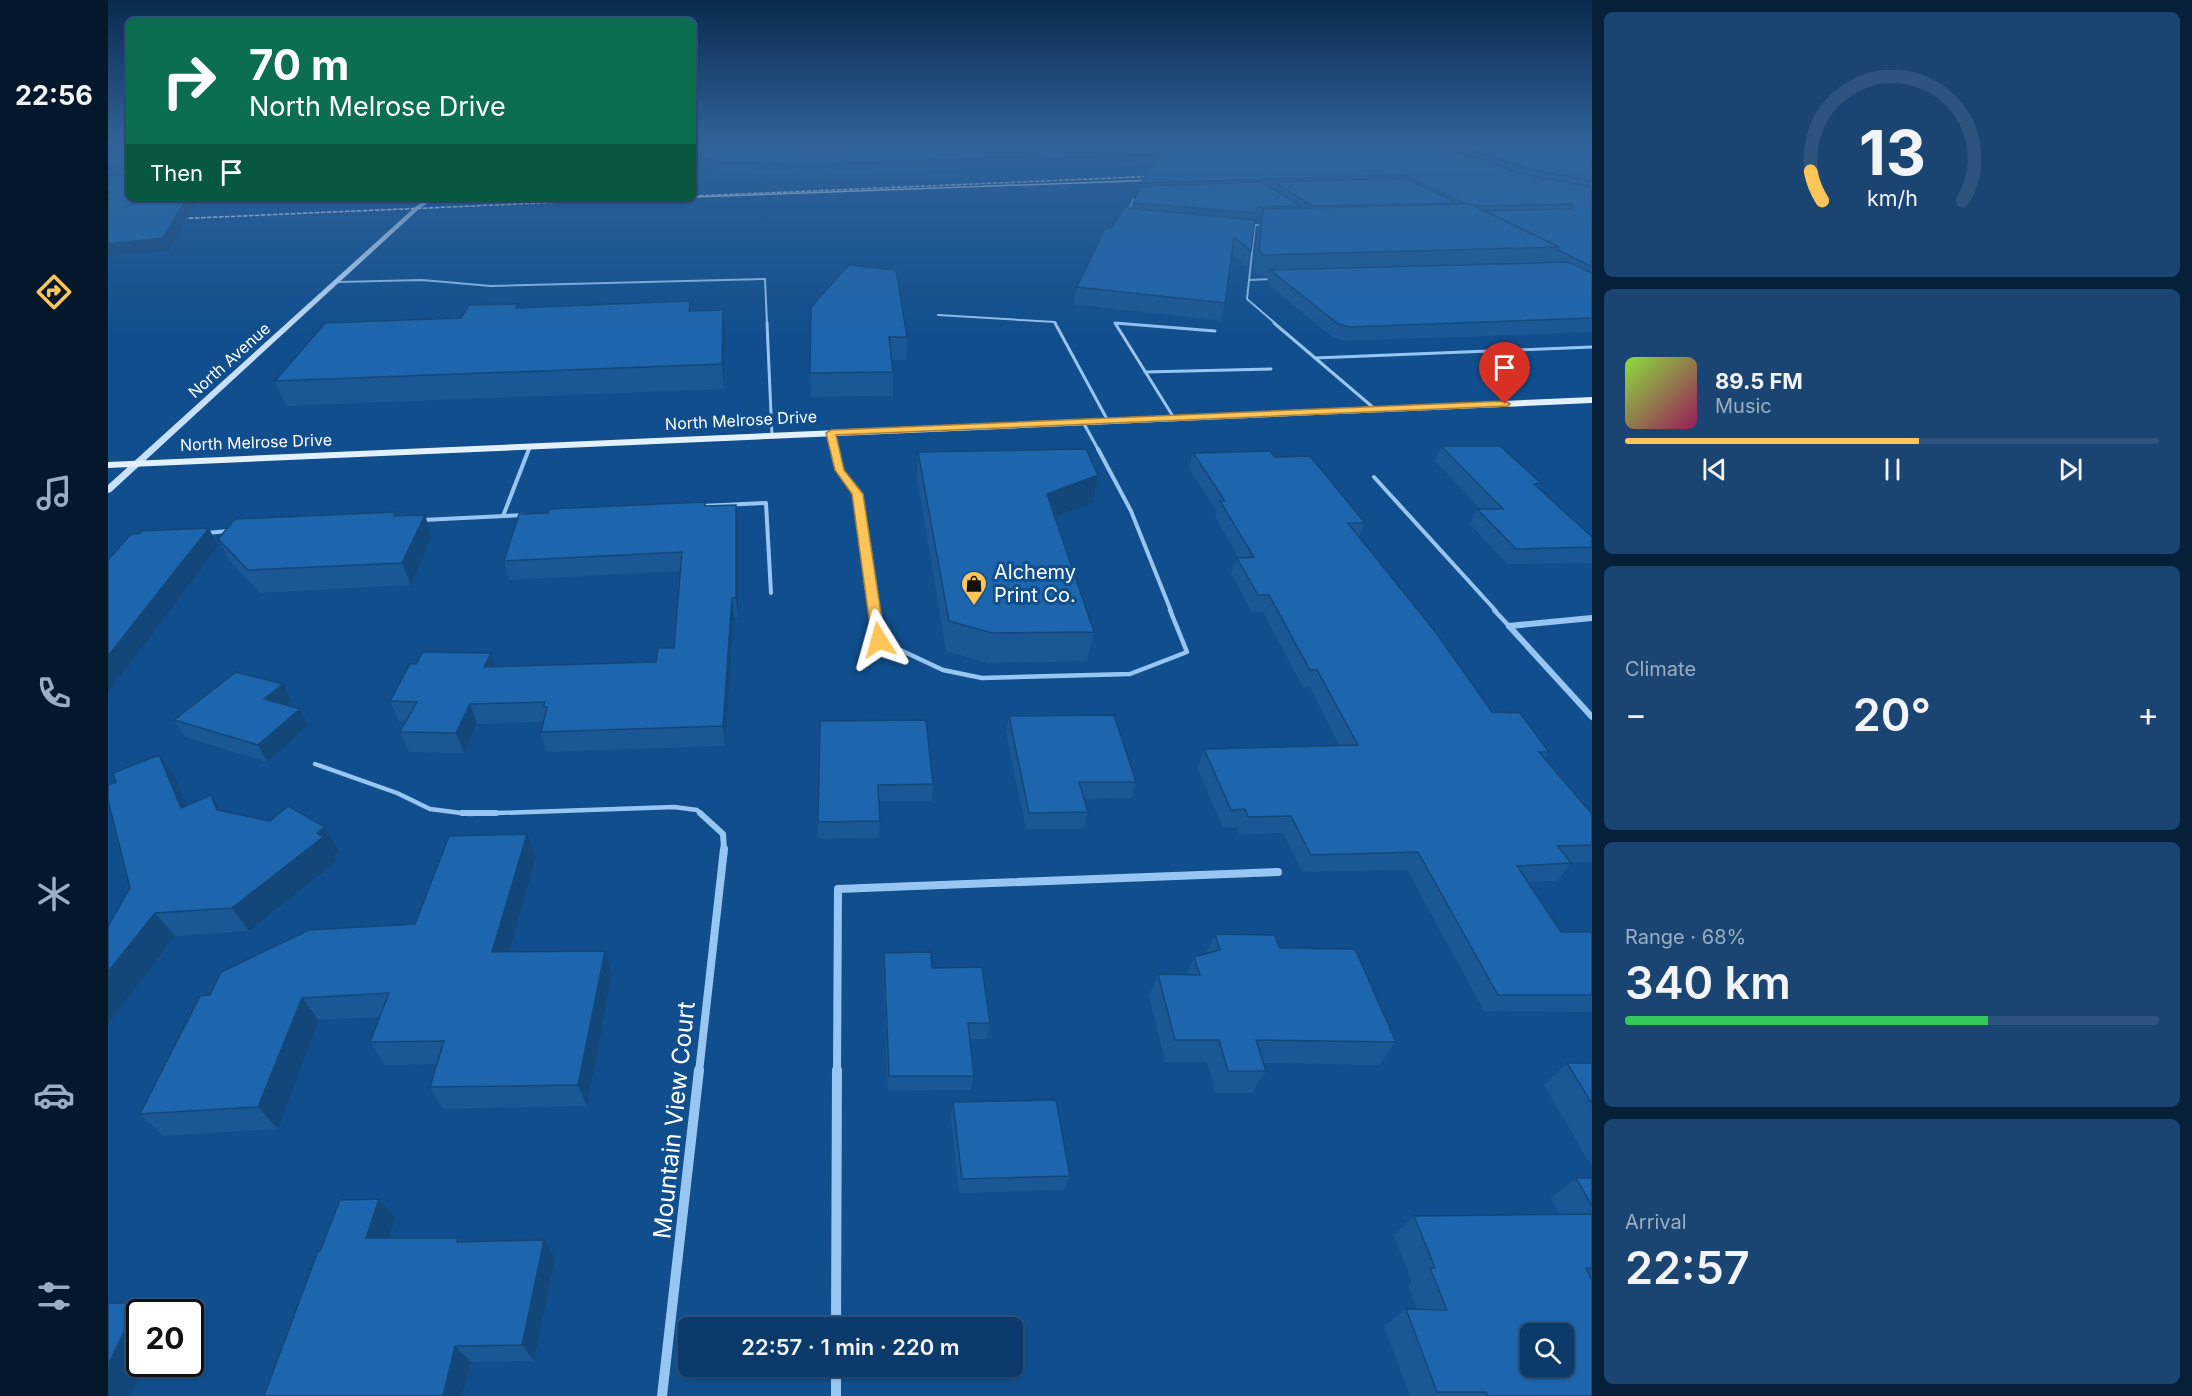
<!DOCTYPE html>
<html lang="en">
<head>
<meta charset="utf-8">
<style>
	:root { --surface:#0c3a6a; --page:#1a4572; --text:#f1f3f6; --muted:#9aadc1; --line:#2c547e; --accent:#ffc559 }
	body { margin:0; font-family:Inter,sans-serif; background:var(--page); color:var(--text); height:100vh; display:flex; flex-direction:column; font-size:22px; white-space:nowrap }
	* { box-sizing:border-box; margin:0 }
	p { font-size:20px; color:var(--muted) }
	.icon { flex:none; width:33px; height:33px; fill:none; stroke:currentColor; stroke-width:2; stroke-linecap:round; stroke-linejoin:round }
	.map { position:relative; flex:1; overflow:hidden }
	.panel { display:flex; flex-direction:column; gap:12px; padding:12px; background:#07203a; width:600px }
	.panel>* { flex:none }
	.banner { position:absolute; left:18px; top:18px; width:570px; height:183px; border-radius:9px; box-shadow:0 2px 4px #0004,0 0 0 2px var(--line); background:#0b6e4f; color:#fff; overflow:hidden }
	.tools { position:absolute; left:1412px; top:1323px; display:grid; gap:12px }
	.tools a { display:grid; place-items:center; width:54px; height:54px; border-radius:9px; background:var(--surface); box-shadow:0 2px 4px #0004,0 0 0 2px var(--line); font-size:30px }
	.speed { position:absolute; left:18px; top:1299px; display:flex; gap:12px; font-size:30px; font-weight:700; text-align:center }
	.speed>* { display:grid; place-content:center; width:78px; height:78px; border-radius:50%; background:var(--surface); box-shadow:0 2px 4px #0004,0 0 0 2px var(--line); line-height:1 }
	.speed .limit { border:3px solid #111; border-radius:9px; background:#fff; color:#111 }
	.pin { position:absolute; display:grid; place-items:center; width:51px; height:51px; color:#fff; margin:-62px -26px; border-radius:50% 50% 50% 0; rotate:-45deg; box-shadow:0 0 6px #0007 }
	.pin .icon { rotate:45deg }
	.me { position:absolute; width:66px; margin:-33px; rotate:352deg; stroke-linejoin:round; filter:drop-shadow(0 0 4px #0008) }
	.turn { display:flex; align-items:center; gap:21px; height:126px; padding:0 24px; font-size:27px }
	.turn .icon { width:78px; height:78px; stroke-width:2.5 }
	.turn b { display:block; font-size:42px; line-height:51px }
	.then { display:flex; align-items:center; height:57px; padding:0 24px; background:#0003; gap:12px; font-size:22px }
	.big { font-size:45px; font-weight:600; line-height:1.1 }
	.panel .card { flex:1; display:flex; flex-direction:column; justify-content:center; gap:9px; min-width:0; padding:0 21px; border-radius:9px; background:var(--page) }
	.panel .dial { align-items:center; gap:0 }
	.dial svg { height:156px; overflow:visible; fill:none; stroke:var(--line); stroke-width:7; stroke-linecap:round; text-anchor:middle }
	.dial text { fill:var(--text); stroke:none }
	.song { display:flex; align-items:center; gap:18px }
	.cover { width:72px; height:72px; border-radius:9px; background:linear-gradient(135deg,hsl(90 70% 55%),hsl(330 70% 35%)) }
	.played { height:6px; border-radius:3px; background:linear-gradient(90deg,var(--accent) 55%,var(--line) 55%) }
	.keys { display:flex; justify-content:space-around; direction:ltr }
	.heat { display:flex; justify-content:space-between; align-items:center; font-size:33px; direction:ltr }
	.charge { height:9px; border-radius:4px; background:linear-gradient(90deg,#34c759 68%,var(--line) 0) }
	.trip { position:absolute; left:570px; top:1317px; width:345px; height:60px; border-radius:9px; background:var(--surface); box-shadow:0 2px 4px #0004,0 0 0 2px var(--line); font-weight:600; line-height:60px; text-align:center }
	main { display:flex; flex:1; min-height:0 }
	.tab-bar { display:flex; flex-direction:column; width:108px; justify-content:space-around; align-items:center; background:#05172a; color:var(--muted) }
	.tab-bar .icon { width:42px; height:42px }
	.tab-bar .selected { color:var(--accent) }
	.tab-bar b { font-size:27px; color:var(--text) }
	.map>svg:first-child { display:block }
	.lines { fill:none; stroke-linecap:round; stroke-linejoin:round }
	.lane-far5 { stroke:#98c6f2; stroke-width:1.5 }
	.lane-far4 { stroke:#98c6f2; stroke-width:2 }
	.lane-far3 { stroke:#98c6f2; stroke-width:3 }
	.lane-far2 { stroke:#98c6f2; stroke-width:4 }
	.lane-far1 { stroke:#98c6f2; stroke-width:4.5 }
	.lane { stroke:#98c6f2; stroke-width:6 }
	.street-far2 { stroke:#98c6f2; stroke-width:6 }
	.street-far1 { stroke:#98c6f2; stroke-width:8 }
	.street { stroke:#98c6f2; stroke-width:10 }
	.secondary { fill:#c7e1fc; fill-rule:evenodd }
	.primary { fill:#e3f0ff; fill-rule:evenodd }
	.tram { stroke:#fff; stroke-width:1.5 }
	.rail { stroke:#fff; stroke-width:1.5; stroke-dasharray:4.5 1.5; stroke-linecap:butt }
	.wall { fill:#195895 }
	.shaded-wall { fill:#144779 }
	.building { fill:#1d66ad; stroke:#144779; stroke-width:1.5; fill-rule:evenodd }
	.route { fill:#ffc559; stroke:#a6803a; stroke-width:1.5 }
	.labels { text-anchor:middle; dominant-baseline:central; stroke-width:6; stroke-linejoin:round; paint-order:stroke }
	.far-street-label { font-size:16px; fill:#fff; stroke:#104e8d }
	.poi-label { font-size:20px; fill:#fff; stroke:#104e8d; text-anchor:start }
	.near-street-label { font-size:24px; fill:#fff; stroke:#104e8d }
</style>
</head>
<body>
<main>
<nav class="tab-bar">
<b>22:56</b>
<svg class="icon selected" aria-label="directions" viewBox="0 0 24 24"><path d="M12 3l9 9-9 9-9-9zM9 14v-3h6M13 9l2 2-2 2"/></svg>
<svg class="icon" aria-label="music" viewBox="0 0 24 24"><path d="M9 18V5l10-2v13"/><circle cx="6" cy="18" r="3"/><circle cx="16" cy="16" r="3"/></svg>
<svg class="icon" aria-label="phone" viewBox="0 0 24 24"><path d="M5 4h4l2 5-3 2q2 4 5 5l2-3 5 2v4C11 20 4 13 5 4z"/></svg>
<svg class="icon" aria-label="climate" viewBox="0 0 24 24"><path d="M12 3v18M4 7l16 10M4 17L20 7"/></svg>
<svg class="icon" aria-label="car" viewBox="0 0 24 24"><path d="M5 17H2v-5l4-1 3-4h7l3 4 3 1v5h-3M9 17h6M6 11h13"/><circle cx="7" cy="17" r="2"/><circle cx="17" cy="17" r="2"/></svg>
<svg class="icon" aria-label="filters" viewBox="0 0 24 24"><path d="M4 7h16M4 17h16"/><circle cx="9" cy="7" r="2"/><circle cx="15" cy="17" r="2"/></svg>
</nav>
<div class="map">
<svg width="1484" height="1396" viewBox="0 0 1484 1396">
	<rect width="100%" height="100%" fill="#104e8d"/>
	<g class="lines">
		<!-- lane-far5 -->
		<path class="lane-far5" d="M1020,214L1025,200L1031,197"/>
		<!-- lane-far4 -->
		<g class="lane-far4">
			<path d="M1156,225H1147L1139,299L1168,324"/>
			<path d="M1141,280L1165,279"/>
			<path d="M230,282L314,280L383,286L657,279L659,324"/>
			<path d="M830,315L947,322L948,324"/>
			<path d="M1008,324H1020"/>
		</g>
		<!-- lane-far3 -->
		<g class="lane-far3">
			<path d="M659,323L664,436"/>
			<path d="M947,323L1000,421"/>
			<path d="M1166,323L1267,409"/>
			<path d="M1207,358L1484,347"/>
			<path d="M1037,372L1163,369"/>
			<path d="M1066,418L1007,323L1107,331"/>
			<path d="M975,422L991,451"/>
			<path d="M723,433L727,451"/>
			<path d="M420,451L422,446"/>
		</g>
		<!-- lane-far2 -->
		<g class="lane-far2">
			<path d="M727,449L732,470L749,493L767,611"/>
			<path d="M990,449L1023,511L1063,611"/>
			<path d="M1266,477L1388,611"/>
			<path d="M593,506L658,503L663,593"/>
			<path d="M395,516L421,449"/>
			<path d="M314,520L417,515"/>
			<path d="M99,533L120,531"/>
		</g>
		<!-- lane-far1 -->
		<g class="lane-far1">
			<path d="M767,610L771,640L835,670L874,678L1022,674L1079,652L1062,610"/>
			<path d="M1386,610L1401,626"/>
			<path d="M207,764L289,793L322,809L361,814L566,807L589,810L594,815"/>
		</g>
		<!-- lane -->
		<g class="lane">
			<path d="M354,813H388"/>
			<path d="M592,813L615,834L616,849"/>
		</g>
		<!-- street-far2 -->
		<g class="street-far2">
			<path d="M1401,626L1484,717"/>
			<path d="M1401,626L1484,618"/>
		</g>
		<!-- street-far1 -->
		<g class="street-far1">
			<path d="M591,1072L616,849"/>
			<path d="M729,1072L730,889L1170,872"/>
		</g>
		<!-- street -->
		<g class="street">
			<path d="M728,1328L729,1070"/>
			<path d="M728,1366V1396"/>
			<path d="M554,1396L591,1070"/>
		</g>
		<!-- secondary -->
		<path class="secondary" d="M322,198H327L311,209L3,492L0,493V485L307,207Z"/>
		<!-- primary -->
		<path class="primary" d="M1484,397V403L0,468V462Z"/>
		<!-- tram -->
		<g class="tram">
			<path d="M585,197L1050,180"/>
			<path d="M472,201L564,198"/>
		</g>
		<!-- rail -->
		<g class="rail">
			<path d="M585,196L1053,176"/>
			<path d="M63,219L550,198"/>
		</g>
	</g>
	<!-- wall -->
	<g class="wall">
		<path d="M0,144H21V198H173L88,202L61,251L0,256Z"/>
		<path d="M585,144H1484V332L1236,341L1224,337L1159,283L1160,276H1151L1145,272L1150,228L1152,222H1146L1143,251L1139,267L1124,254L1117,303L1113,321L966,304L969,287L1003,228L1020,208H1024L1025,203L1032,187L1033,183L1045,164L929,169L925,166L704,176L613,172L595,166Z"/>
		<path d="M741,265L799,337L798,360H784L785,372V396L703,397L702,373Z"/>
		<path d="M411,308L583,311L615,310L617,333L616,389L178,406L167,381L353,318Z"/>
		<path d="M1333,446L1433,483L1430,488L1484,537V563L1399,564L1362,524L1369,509H1373L1327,461Z"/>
		<path d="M810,452L990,475L985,503L947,517L986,632L979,661L880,663L838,651L809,478Z"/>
		<path d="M1085,453L1167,457L1257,523L1251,537L1384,712L1441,752L1437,759L1484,814V862L1463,863L1449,881L1420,882L1453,932H1484V1012L1376,1011L1299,870L1194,872L1175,833L1132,835L1129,827L1115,828L1089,767L1096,749L1232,746L1202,687H1195L1155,612H1144L1123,574L1129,558H1131L1107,517L1109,512L1081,468Z"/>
		<path d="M597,502L598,506L630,523V617H626L617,746L439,752L433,732L436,722L369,724L356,753L301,752L292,732L299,721H291L282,701L308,664L383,653L387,666L548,662L566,648L573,571L401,580L396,561L440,513Z"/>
		<path d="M288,512L290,516L317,515L324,537L303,585L152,593L122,561L110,539Z"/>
		<path d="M183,700L177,705L200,726L159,762L77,737L66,720Z"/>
		<path d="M901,716L1028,782L1023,798L976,799L980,812L975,829H918L898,733Z"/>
		<path d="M712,721L825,784L824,801H771L772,821L771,838L710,839V822Z"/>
		<path d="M68,779L79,805L103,795L113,811L162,821L217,827L231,851L226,855L229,861L141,931L67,936L0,1024V926L22,888L8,782Z"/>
		<path d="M419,834L428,858L401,952L504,974L479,1106L335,1109L322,1087L329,1064L277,1065L262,1042L272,1017L211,1020L170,1129L55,1136L32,1114L102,995L307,924Z"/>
		<path d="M1107,934L1172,948L1288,1042L1271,1065L1155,1063L1158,1071L1144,1093H1107L1099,1062H1057L1041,997L1050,974H1079L1086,957L1098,953Z"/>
		<path d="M776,953L824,968L882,1023L879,1039H862L866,1076L863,1090L780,1091L775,969Z"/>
		<path d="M1459,1063H1484V1167L1436,1085Z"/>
		<path d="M845,1102L962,1176L956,1190L851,1193L843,1117Z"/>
		<path d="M1468,1178H1484V1396H1302L1276,1326L1298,1309H1309L1300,1286L1304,1283L1286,1235L1306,1216L1452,1215L1443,1198Z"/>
		<path d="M287,1218L281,1238H350L353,1241L436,1240L447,1258L426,1361L363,1362L354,1396H156L212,1251Z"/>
	</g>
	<!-- shaded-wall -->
	<g class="shaded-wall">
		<path d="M3,144H18L0,158V145Z"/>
		<path d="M594,156L595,166L585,168V158Z"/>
		<path d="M79,198H87L88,202L61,251L0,256V244Z"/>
		<path d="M615,310L617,333L616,389L614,364Z"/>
		<path d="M990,475L985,503L935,521L939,494Z"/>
		<path d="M628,505L630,523V617L628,598Z"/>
		<path d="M317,515L324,537L303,585L294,563Z"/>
		<path d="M101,528L110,546L0,693V656Z"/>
		<path d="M624,598L626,617L617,746L615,726Z"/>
		<path d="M383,653L389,672L376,667Z"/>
		<path d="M175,684L183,700L165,715L156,699Z"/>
		<path d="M362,704L369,724L356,753L348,733Z"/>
		<path d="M192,709L200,726L159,762L150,745Z"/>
		<path d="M51,755L68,779L90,832L73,808Z"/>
		<path d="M103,795L119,819L109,810Z"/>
		<path d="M217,827L231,851L226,855L229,861L141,931L124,908Z"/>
		<path d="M419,834L428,858L394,976L384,952Z"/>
		<path d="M47,913L67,936L0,1024V972Z"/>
		<path d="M497,951L504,974L479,1106L470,1085Z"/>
		<path d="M194,998L211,1020L170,1129L150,1107Z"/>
		<path d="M271,1199L287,1218L275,1257L258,1238Z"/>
		<path d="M436,1240L447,1258L426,1361L414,1345Z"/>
		<path d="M30,1303L45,1312H32V1364H37L22,1396H0V1365Z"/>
		<path d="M347,1346L363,1362L354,1396H335Z"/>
	</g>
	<!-- building -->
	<g class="building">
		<path d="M15,144H21V198H79L55,238L0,244V195L2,192H0V175H16L19,171L16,168H0V153Z"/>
		<path d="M585,144H675L705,147L812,144H1328L1414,174L1484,187V267L1450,250L1451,247L1377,211L1463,209L1466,207L1464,204L1365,206L1362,204H1357L1297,175L1033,183L1051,154L930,159L926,156L703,165L612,162L594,156L585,158Z"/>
		<path d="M1346,144H1484V181L1418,168Z"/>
		<path d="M1297,178L1349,203L1205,206L1165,182Z"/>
		<path d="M1154,182L1193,206L1150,207L1147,213L1025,203L1033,186Z"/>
		<path d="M1362,204L1451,247L1156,255L1151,251L1155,209Z"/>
		<path d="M1018,205L1020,208L1147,220L1143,251L1126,237L1117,303L969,287L997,228H1003Z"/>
		<path d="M1460,262L1484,273V318L1241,327L1229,323L1162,270Z"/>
		<path d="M741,265L788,270L799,337H781L785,372L702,373L703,307Z"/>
		<path d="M582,301L581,311L615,310L614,364L167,381L217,323L353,318L361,305L410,304L408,308Z"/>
		<path d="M1333,446H1392L1433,483L1426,484L1484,537V547L1408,549L1369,509H1395Z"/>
		<path d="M978,449L990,475L939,494L986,632L884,633L841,621L810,452Z"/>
		<path d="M1162,451L1167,457L1202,456L1257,523H1240L1329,634L1384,712L1412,713L1441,752H1431L1484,814V845L1450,846L1463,863L1409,866L1453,932H1484V995H1390L1310,852L1203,855L1183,816L1140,817L1137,809L1123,810L1096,749L1250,745L1209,670H1202L1161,595H1150L1129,558L1146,557L1112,501H1117L1085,453Z"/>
		<path d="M597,502V506L628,505V598H624L615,726L433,732L439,707H435L437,702L362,704L348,733L292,732L309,702L282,701L302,664H308L315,652L383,653L376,667L548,662L550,648H566L574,552L396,561L411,514L440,513L441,509Z"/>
		<path d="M288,512L286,516L317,515L294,563L140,570L110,539L127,519Z"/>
		<path d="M101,528L0,656V560L23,534H31L33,531Z"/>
		<path d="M128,672L175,684L156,699L192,709L150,745L66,720Z"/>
		<path d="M1006,715L1028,782H971L980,812L921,813L901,716Z"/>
		<path d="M818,720L825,784L770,785L772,821L710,822L712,721Z"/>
		<path d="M51,755L73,808L103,795L109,810L162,821L180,806L217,827L209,833L215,837L124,908L47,913L0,972V926L22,888L0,800V785L8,782L5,773Z"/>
		<path d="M419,834L384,952L497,951L470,1085L322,1087L336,1041L262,1042L281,993L194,998L150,1107L32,1114L92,996L102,995L113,972L201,930L307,924L341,836Z"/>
		<path d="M1107,934L1166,935L1172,948L1247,949L1288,1042L1148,1040L1158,1071H1120L1111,1040H1067L1050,974L1092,975L1086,957L1112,950Z"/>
		<path d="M823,952L824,968L874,967L882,1023H860L866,1076H781L776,953Z"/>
		<path d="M1459,1063H1484V1104Z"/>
		<path d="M948,1100L962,1176L854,1179L845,1102Z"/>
		<path d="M1468,1178H1484V1206Z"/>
		<path d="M271,1199L258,1238H350L349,1242L436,1240L414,1345L347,1346L335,1396H156L210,1251H212L232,1200Z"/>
		<path d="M1484,1214V1268H1478L1484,1280V1396H1380L1378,1392H1329L1298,1309L1339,1310L1322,1268H1327L1306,1216ZM1422,1334H1455V1366H1422Z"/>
		<path d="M0,1303H30L0,1365Z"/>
	</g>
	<!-- sky -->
	<linearGradient id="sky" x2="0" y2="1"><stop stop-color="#092b4e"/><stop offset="0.42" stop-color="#31639a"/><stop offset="1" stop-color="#31639a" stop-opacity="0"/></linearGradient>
	<rect width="1484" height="339" fill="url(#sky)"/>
	<!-- route -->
	<path class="route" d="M1397,401L1402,404L1400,406L728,435L736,470L755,494L777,640L771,644L764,640L744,494L727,470L718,433L723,430Z"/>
	<!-- icons -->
	<defs>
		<symbol id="shop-pin" viewBox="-11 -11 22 30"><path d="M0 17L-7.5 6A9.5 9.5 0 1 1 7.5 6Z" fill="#ffc559" stroke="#104e8d"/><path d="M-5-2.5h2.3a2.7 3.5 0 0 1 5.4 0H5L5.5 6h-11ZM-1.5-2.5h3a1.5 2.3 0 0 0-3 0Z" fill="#111"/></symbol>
	</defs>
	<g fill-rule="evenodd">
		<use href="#shop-pin" x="851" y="569" width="30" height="40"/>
	</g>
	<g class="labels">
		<!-- far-street labels -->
		<g class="far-street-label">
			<text transform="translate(121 360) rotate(-42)">North Avenue</text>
			<text transform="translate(633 420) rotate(-3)">North Melrose Drive</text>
			<text transform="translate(148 442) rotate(-2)">North Melrose Drive</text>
		</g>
		<!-- poi labels -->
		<g class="poi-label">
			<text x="886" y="572">Alchemy<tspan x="886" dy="23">Print Co.</tspan></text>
		</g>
		<!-- near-street labels -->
		<g class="near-street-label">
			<text transform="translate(566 1120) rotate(-84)">Mountain View Court</text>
		</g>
	</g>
</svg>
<div class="tools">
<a><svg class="icon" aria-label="search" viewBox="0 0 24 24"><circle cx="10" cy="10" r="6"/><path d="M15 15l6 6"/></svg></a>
</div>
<div class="speed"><div class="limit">20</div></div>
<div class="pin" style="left:1397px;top:404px;background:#d93025"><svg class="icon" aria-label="arrive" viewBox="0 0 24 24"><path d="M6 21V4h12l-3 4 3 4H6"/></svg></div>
<svg class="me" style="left:771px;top:640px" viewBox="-20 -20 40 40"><path d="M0-17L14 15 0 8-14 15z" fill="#ffc559" stroke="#fff" stroke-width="4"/></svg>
<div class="trip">22:57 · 1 min · 220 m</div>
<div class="banner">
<div class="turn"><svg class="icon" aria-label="right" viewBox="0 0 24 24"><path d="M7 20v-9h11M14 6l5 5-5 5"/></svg><div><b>70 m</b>North Melrose Drive</div></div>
<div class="then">Then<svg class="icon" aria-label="arrive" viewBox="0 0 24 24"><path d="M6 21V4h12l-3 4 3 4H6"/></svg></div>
</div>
</div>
<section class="panel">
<div class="card dial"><svg viewBox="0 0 100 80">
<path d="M14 69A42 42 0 1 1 86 69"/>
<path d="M14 69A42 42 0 0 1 8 54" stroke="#ffc559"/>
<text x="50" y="56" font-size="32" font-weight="700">13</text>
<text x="50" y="72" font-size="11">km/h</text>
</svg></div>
<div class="card">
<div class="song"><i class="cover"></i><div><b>89.5 FM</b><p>Music</p></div></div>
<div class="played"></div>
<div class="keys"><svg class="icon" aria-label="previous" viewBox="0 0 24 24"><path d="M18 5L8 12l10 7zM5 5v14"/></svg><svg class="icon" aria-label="pause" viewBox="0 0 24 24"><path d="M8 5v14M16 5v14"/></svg><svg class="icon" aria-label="next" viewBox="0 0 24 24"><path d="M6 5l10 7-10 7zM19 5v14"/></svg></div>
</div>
<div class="card"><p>Climate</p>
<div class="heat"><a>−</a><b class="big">20°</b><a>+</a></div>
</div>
<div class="card"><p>Range · 68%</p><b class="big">340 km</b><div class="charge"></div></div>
<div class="card"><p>Arrival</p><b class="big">22:57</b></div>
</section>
</main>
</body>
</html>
